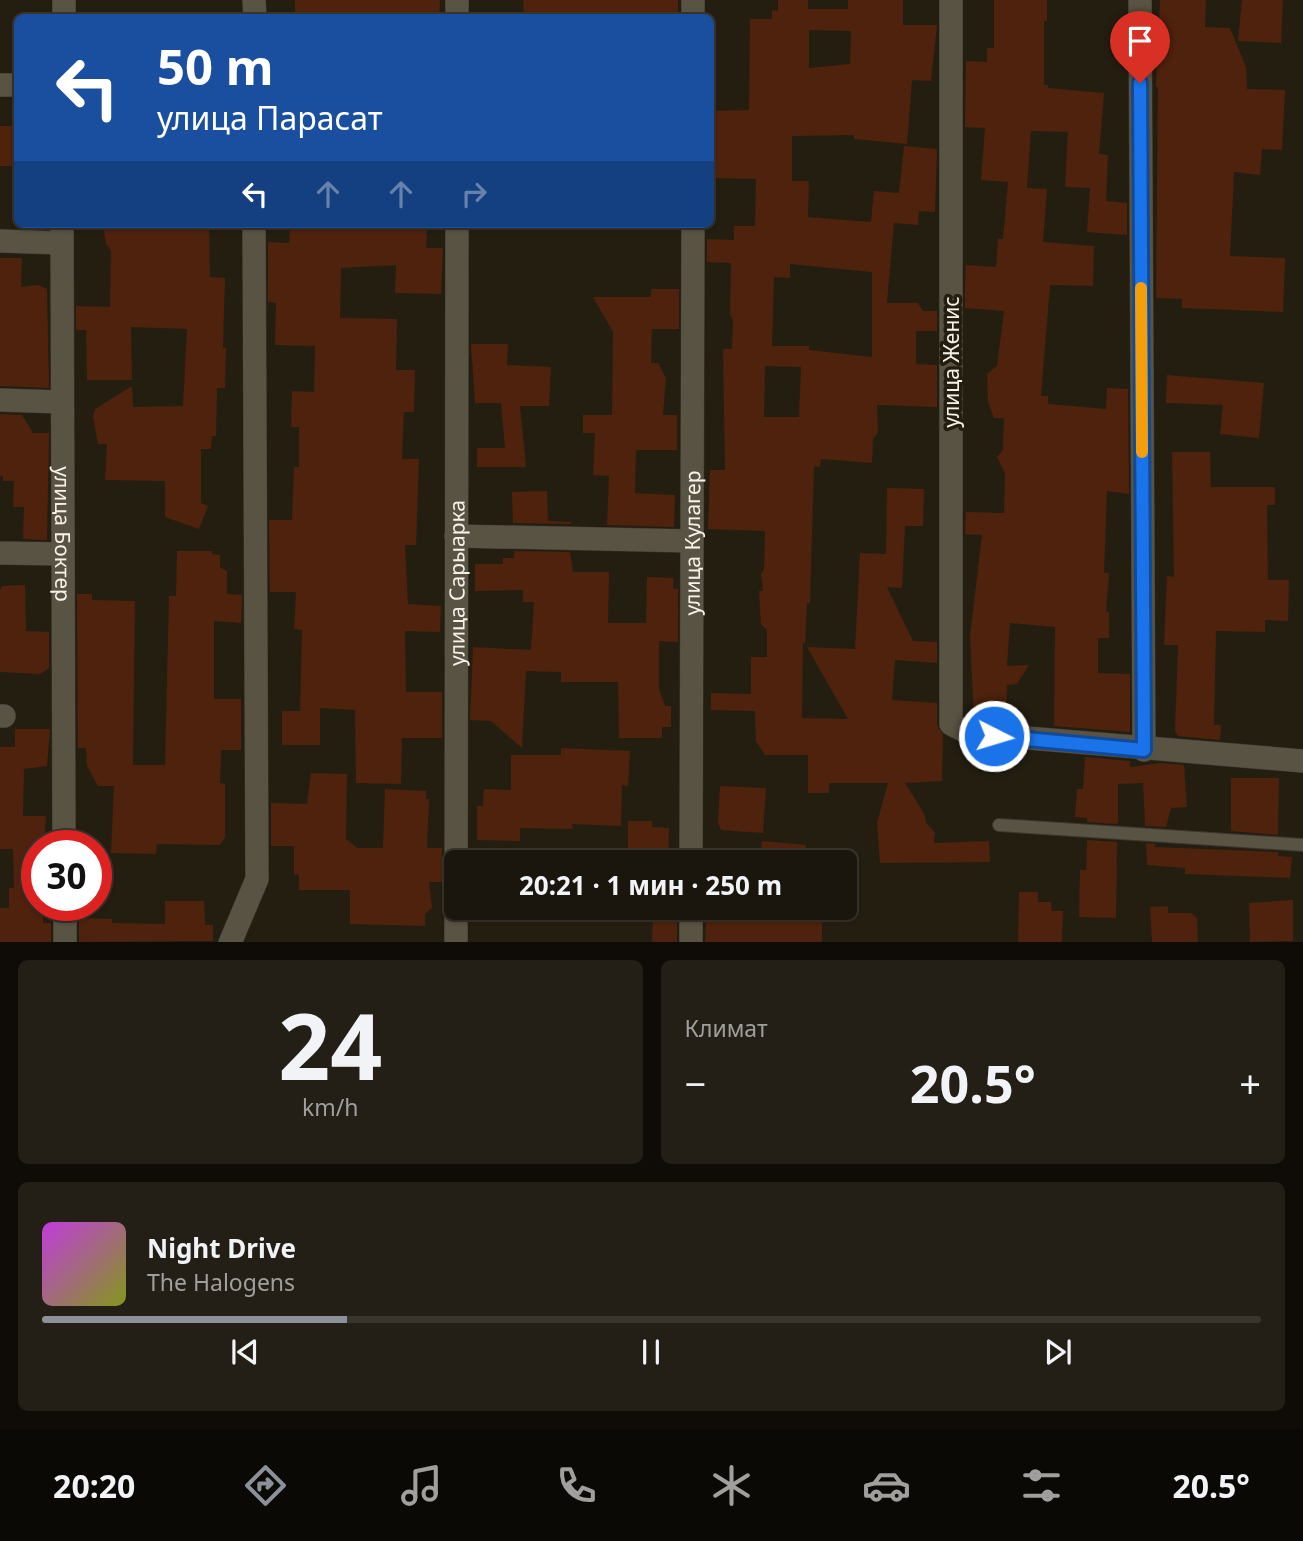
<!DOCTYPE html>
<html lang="ru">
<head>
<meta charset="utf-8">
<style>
	:root { --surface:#1b160d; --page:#241f16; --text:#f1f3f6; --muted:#a09f9d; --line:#39352e; --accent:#8c9099 }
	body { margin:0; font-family:"Noto Sans",sans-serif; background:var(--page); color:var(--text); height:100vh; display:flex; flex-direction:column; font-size:26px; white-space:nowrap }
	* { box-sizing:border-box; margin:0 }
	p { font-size:23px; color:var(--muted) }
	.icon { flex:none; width:38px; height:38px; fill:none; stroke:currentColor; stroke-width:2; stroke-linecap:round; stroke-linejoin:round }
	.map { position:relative; height:942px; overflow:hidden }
	.drawer { display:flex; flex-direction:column; gap:18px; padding:18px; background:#0f0c07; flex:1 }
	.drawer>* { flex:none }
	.hud { position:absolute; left:14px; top:14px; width:700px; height:214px; border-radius:10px; box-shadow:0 2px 5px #0004,0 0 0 2px var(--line); background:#1a4fa0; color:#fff; overflow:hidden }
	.speed { position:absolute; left:21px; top:830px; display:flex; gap:14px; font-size:35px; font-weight:700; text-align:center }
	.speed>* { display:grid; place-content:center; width:91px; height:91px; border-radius:50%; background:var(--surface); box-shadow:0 2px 5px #0004,0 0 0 2px var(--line); line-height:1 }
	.speed .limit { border:10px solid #d22; background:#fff; color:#111 }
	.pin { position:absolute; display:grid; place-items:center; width:60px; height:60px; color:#fff; margin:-72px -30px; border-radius:50% 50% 50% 0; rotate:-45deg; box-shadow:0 0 7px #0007 }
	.pin .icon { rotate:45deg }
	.me { position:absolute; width:77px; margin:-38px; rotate:95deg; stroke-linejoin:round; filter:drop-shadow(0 0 5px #0008) }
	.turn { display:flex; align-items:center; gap:24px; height:147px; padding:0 28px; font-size:32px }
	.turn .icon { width:91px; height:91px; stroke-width:2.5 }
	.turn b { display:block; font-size:49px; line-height:60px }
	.lanes { display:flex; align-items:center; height:66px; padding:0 28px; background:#0003; justify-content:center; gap:35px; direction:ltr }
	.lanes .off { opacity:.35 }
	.big { font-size:52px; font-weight:700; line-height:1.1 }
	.drawer .tile { flex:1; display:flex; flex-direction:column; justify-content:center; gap:10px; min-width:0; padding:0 24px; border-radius:10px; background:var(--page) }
	.drawer .dial { align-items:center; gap:0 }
	.dial b { font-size:91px; line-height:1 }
	.song { display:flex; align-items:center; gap:21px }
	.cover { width:84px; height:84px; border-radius:10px; background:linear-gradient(135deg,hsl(290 70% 55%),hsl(70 70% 35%)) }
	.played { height:7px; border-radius:4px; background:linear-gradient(90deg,var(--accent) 25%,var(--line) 25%) }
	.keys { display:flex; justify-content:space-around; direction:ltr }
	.heat { display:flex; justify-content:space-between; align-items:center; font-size:38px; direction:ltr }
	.drawer .tiles { flex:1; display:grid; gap:18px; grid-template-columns:1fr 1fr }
	.tile:last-child { grid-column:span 2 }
	.trip { position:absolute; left:444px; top:850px; width:413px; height:70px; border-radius:10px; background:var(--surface); box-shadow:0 2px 5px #0004,0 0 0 2px var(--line); font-weight:700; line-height:70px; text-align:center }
	.menu { display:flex; height:112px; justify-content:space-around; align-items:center; background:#0b0905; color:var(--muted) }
	.menu .icon { width:49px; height:49px }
	.menu .current { color:var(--accent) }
	.menu b { font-size:32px; color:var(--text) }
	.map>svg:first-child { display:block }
	.building { fill:#4e220d; fill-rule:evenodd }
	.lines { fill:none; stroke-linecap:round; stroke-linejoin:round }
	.lane-casing { stroke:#3c372f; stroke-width:14 }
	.street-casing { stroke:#3c372f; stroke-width:24 }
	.lane { stroke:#595344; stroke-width:12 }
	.street { stroke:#595344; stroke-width:23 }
	.route-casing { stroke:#114b97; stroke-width:18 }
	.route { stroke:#1a73e8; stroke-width:12 }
	.slow { stroke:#f59e0b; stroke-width:12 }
	.labels { text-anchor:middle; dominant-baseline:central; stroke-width:7; stroke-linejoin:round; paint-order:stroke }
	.street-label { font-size:21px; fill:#f6f2e9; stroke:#241e11 }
</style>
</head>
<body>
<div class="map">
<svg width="1303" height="943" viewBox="0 0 1303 943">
	<rect width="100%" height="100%" fill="#241e11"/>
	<!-- building -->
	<g class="building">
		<path d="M295,0H440L439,18H295Z"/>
		<path d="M523,0H678V18H524Z"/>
		<path d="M778,0H808V9H848V0H903V25H937L931,81L912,80L907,144L854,139V135L792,136V181H809L808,217L871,222L874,191L899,193L904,146L937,149L935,212L919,211L918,225L894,223L887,303H918L923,311H937V331H916V364L937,365V407L877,405L878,433L873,439L872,463L821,459L820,467L814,466L810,603H807L805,644L803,641L802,718L848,719L807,647L855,649L860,553L886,554L887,488L924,489L923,526H905L902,588L887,587L913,641L937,642V663L895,660L892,700L937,703V725L943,735L942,781L905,783L925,815L926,823L935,832L934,843L989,841L990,862L880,863L877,823L888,783H829V793H808V755H765L756,741L755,711L711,710V693L751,694V657H767V630L761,624L759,591H763L761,574L764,569L765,531L708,529L710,470H725L723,349H732L733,320L730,314L731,263L707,262V239L734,240V226H755L756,179L710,178V111L749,110L750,19H772V10L778,11ZM809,30L851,31L850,64L809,68ZM790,264L872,272V357L809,350V346H772L774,277L790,278ZM765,366L801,367L799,417H764Z"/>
		<path d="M994,0H1047V21H1044V85H1048V88L1104,93L1099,154L1108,155L1106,201L1127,203V235L1087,232L1090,188L1065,187L1068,132L1031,131L1027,188L1047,189L1043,242L1094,246L1093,286L1050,285L1041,396H1048V404L1106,409L1107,388L1128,389L1129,494L1107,491L1104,573H1109L1106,612H1109V638H1098V673L1130,674V732L1054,726L1055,627L1010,623L1007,666L1029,665L1017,684L1007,685L1006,721L974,719L970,636L982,535L965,534L966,512L1004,513L1005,473L997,457L1003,450L1004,418H994L988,402L987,374L997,366L1004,311L965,308V286L966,265L996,267L998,239H1003L1008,182L981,180L985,128L965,127L966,61L987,62V48H994Z"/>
		<path d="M1160,0H1206L1205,27L1230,28L1246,67L1247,89L1285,90L1282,150L1262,149L1260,175L1234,172L1230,256L1285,258L1283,312L1182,308V299L1156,298L1158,87H1156Z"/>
		<path d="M1242,0H1283L1281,43L1238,41Z"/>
		<rect x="0" y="126" width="18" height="40"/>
		<path d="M103,224H209L210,277L225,278L223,348H226L225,388H217L216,436H212L211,449H201V503L208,506L199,529L165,517V481L105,480L107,444H98L93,417L95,409L132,386L133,407L183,406L187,329L131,327L132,380H87L86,330H76V306L110,307L111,250L106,244Z"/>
		<path d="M290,224L427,227L426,248H443L441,294L395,293L396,265L341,268L340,318L397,319L396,370H415L414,412H404L402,459H419L416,545H405L408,604L441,606L440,632L405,631L406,692H442V738H402L401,784L356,783L355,710L320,708V745H282V711H300L302,630L294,629L296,592H270L269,520H292L294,467H299V427H291L292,391L314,392L315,346L275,345L276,303L268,302V242L289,243Z"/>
		<path d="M0,258H22L21,287L38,285L47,289L49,388L0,386Z"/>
		<path d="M651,289H679V329H652L651,363H658L666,378L663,415H677V450H636L635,493L675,495L674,527L607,525L609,476L593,475L595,433H583V415H612L613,332L593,297H651Z"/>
		<path d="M471,344H508L507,365L551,367L549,406H520L526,467H477V448H505L501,403H475Z"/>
		<path d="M1167,375L1264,383L1259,438L1220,434L1223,405L1166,403Z"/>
		<path d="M0,414L22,415L33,433H49L47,540L23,539L24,507H13L14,481H3V476H0Z"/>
		<path d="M1172,452H1210L1211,487H1275V505H1267L1268,580H1289L1288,621L1265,620V632L1216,631L1214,725H1221L1220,740L1178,736L1175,731L1178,645H1164L1167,576L1174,577Z"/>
		<path d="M547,491L548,521L571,522V524L513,523L512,492Z"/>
		<path d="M177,551H212V554L220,555V567L227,571V594L242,595L241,623L214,621V699H241V750H221L220,783L225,784V837L220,845L157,844L156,854L111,853L114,786H98L87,766L86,748H78L77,594H92V600L135,601L133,765H165L169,596H176Z"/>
		<path d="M514,551L570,552L573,572H609L608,623H646L647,577L673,578V589H678V642L659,641V689L665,706H671V727H662V738H619L618,682H561V672L526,671L522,748L491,721L470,720L473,647L531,650L534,602H523V590L475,591V564H503V558H514Z"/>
		<path d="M25,585L26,631L49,632V668L40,674L0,672V590L2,586Z"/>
		<path d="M15,729H50L47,766L24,769L23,816H46L44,845H37V852H33V888H37V905H43V923H51V942H0V908H9V888H14L13,849H0V747H15Z"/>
		<path d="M561,748L630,751L628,786L622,785L621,826L572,824L573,829L520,828V841L477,840V806H483L484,789L511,790V755H561Z"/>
		<path d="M1085,757L1130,761V767L1161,763L1184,765L1187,807L1171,808L1166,827L1145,826L1143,783L1118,784V824L1087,822V818L1075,817L1077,789H1083Z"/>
		<path d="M311,773L347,774L346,839L357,848H383L385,789L426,791V799H429L427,848H442V882H429L432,908L425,914V926L350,924V890H299V875L294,874V846H271V803L307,804Z"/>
		<path d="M1231,778H1279L1278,835L1231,831Z"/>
		<path d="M720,786L766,788L763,833L721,830L718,823Z"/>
		<path d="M628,821H652V827L669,828L668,863H628Z"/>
		<path d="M1087,840L1117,842L1116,918L1079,917L1080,870H1086Z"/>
		<path d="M762,841L806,845L805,863H760Z"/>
		<path d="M1146,843L1156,844L1154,847L1278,852V856L1292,857L1290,878L1185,874V868L1147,865Z"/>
		<path d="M1019,892H1038V902H1051L1052,911H1063L1062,942H1018Z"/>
		<path d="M1293,900V941L1250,942L1249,903Z"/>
		<path d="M165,901H204L205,925H213V941L79,942V918L112,919V923L165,924Z"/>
		<path d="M1168,906V913H1191L1197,918L1198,942H1152L1150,907Z"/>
		<path d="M707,908L822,916V942H705Z"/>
		<path d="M653,911L670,912L669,920L677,921V942H652Z"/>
	</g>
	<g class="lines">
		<defs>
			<path id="lane" d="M999,825L1303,845"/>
			<g id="street">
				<path d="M64,0V18"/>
				<path d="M254,0L255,18"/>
				<path d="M457,0V18"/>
				<path d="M693,0V18"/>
				<path d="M951,0V724L969,733L1303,761"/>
				<path d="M1140,0L1144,750"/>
				<path d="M0,85H18"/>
				<path id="s1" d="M62,224L64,845"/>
				<path d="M0,241L62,243"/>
				<path d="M0,400L61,402"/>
				<path d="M456,536L692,541"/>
				<path d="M0,553L62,554"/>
				<path d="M0,716H4"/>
				<path id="s2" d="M691,863L693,224"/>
				<path d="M65,905V943"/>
				<path d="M230,943L257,879L254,224"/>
				<path id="s3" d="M456,943L457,224"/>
				<path d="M691,943V908"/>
			</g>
		</defs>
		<!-- lane casing -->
		<use href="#lane" class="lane-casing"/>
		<!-- street casing -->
		<use href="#street" class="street-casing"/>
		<!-- lane -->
		<use href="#lane" class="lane"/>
		<!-- street -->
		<use href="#street" class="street"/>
	</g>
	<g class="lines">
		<defs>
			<path id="route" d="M994,736L1144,750L1140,83"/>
		</defs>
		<!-- route casing -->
		<use href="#route" class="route-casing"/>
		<!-- route -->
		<use href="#route" class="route"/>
		<!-- slow -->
		<path class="slow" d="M1141,288L1142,452"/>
	</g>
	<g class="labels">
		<!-- street labels -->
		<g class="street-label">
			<text transform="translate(951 362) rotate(-90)">улица Женис</text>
			<text stroke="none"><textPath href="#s1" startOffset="310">улица Боктер</textPath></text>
			<text stroke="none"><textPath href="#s2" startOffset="320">улица Кулагер</textPath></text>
			<text stroke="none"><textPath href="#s3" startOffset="360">улица Сарыарка</textPath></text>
		</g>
	</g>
</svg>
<div class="speed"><div class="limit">30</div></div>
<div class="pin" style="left:1140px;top:83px;background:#d93025"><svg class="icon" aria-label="arrive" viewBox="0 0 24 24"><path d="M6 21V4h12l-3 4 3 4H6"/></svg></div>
<svg class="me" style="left:994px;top:736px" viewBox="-20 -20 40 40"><circle r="17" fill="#1a73e8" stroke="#fff" stroke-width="3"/><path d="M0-11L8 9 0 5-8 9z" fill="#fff"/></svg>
<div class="trip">20:21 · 1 мин · 250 m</div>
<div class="hud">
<div class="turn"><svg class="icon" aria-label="left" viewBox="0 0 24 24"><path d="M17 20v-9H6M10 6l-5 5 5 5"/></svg><div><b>50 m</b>улица Парасат</div></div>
<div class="lanes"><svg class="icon" aria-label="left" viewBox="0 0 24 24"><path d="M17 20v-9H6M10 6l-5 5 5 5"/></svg><svg class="icon off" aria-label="ahead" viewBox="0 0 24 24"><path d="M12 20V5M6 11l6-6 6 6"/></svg><svg class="icon off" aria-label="ahead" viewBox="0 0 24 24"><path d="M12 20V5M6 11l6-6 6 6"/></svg><svg class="icon off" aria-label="right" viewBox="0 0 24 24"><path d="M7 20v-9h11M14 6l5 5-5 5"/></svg></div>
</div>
</div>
<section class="drawer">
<div class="tiles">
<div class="tile dial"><b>24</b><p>km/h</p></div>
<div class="tile"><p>Климат</p>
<div class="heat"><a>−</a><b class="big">20.5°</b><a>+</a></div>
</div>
<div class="tile">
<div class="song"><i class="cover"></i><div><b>Night Drive</b><p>The Halogens</p></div></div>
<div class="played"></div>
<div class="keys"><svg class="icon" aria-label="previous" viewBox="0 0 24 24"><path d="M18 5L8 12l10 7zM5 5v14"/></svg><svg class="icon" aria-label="pause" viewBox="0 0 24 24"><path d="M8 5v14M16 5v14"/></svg><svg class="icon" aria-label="next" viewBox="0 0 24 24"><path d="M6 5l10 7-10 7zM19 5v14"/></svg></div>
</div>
</div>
</section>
<nav class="menu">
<b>20:20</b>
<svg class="icon current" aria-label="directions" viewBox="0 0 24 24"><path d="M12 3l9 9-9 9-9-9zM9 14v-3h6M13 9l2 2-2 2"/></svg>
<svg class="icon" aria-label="music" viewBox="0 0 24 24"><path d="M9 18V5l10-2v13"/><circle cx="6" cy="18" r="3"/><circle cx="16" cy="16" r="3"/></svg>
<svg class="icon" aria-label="phone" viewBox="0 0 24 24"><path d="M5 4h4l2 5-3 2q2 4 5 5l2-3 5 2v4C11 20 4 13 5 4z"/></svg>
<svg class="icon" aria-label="climate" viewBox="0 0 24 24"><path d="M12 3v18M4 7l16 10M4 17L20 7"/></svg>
<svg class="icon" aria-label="car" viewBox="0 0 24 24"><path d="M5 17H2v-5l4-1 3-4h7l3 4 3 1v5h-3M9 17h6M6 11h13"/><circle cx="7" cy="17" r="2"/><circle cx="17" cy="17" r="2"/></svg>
<svg class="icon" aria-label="filters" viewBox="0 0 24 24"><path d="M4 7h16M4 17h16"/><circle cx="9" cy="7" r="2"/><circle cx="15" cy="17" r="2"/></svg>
<b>20.5°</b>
</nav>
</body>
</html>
